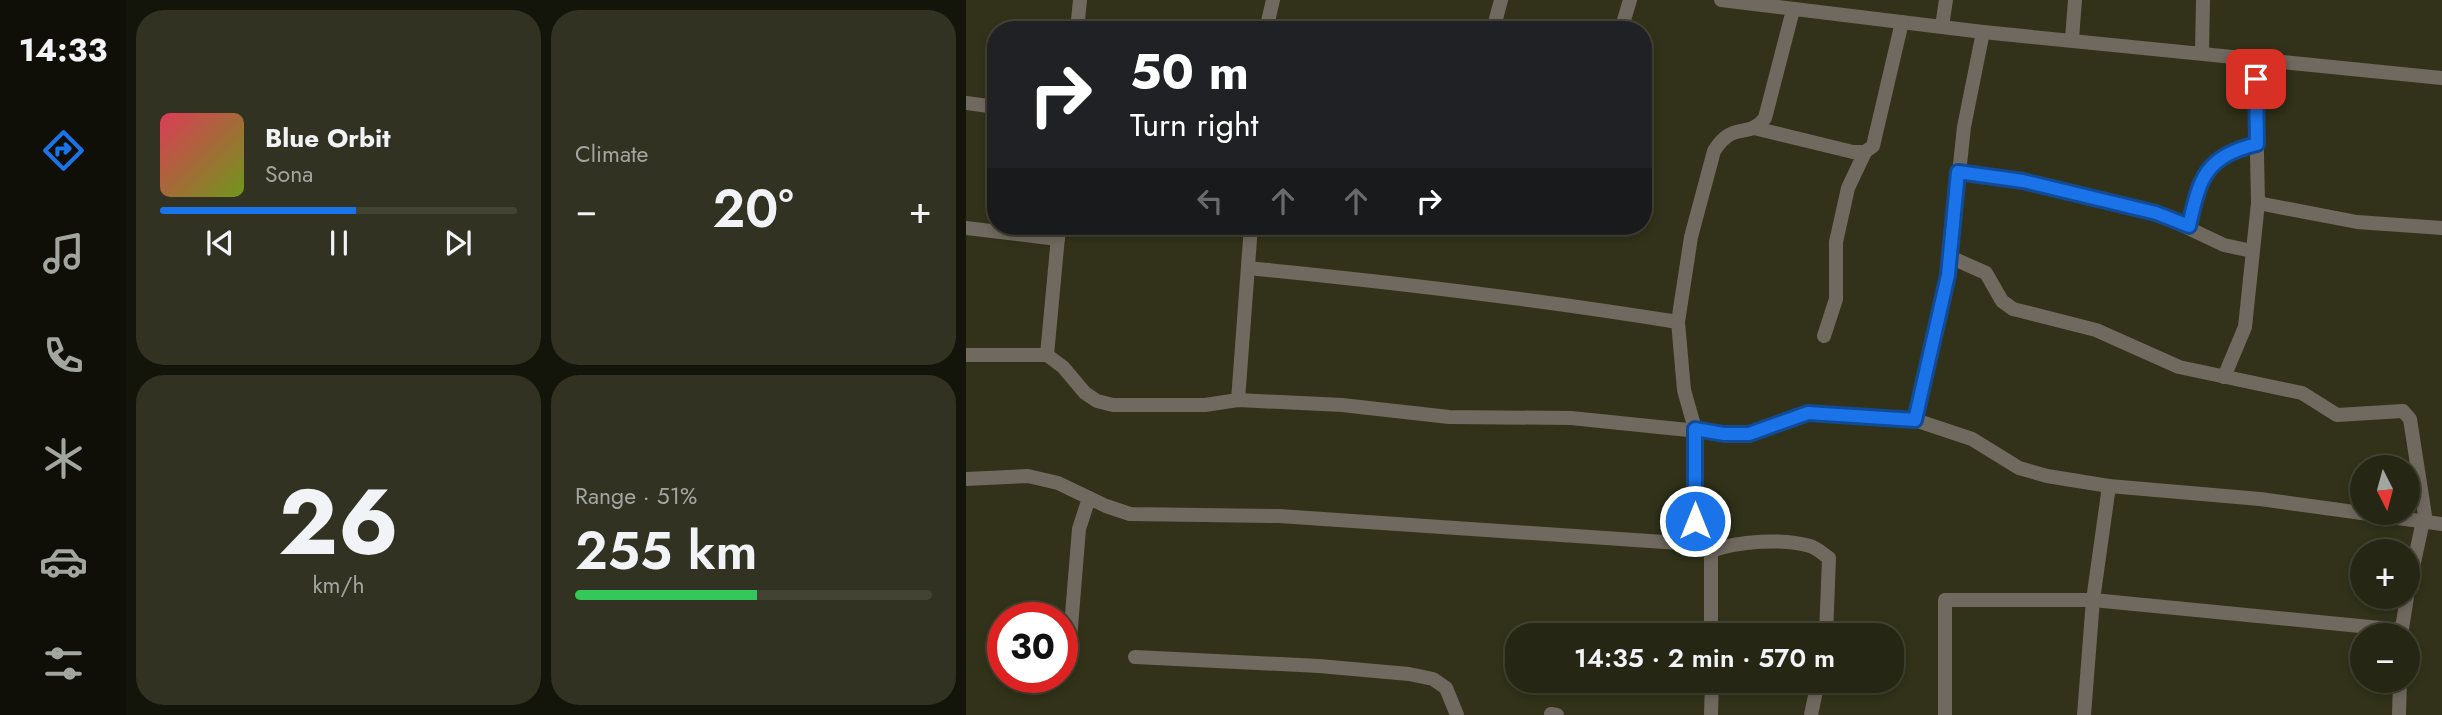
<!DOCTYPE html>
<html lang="en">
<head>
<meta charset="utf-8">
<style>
	:root { --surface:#252613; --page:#313221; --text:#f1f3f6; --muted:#a3a5a0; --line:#424333; --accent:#1a73e8 }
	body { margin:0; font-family:Jost,sans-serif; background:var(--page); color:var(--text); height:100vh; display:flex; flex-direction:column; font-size:26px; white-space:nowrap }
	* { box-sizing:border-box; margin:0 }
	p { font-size:23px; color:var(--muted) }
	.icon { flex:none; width:38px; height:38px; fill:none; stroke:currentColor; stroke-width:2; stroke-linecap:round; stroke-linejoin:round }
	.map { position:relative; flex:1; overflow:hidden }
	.details { display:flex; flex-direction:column; gap:10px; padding:10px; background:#14150a; width:840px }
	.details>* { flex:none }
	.guide { position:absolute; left:21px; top:21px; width:665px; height:214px; border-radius:28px; box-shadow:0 4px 10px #0003,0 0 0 2px var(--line); background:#202124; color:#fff; overflow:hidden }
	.needle { width:46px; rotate:174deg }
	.fabs { position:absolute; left:1384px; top:455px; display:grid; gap:14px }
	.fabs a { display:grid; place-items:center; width:70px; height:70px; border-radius:50%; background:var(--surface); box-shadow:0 4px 10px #0003,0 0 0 2px var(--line); font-size:35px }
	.speed { position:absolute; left:21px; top:602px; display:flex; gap:14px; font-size:35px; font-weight:700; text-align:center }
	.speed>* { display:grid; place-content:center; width:91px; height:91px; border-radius:50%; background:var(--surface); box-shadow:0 4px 10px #0003,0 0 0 2px var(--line); line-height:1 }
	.speed .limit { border:10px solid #d22; background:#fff; color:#111 }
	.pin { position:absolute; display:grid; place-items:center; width:60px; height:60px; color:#fff; margin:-30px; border-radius:14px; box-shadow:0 4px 10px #0006 }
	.me { position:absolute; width:77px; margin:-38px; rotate:0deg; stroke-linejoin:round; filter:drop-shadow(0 0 5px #0008) }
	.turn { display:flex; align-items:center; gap:24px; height:147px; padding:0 28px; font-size:32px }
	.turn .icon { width:91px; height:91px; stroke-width:2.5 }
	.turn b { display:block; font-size:49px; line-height:60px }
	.lanes { display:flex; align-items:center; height:66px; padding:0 28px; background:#0003; justify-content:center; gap:35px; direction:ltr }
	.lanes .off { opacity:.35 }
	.big { font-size:52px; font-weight:600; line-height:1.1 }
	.details .widget { flex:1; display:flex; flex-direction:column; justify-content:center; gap:10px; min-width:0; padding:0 24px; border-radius:28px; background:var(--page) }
	.details .dial { align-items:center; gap:0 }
	.dial b { font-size:91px; line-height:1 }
	.song { display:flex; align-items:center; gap:21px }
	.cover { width:84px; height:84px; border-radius:10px; background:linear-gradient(135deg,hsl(350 70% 55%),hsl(80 70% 35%)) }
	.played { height:7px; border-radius:4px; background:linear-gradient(90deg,var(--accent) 55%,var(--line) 55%) }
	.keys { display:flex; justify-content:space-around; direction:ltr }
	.heat { display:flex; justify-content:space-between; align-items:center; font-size:38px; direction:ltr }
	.charge { height:10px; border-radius:5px; background:linear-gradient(90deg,#34c759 51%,var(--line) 0) }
	.details .tiles { flex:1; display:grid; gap:10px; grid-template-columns:repeat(2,1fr) }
	.trip { position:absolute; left:539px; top:623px; width:399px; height:70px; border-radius:28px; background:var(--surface); box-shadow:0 4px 10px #0003,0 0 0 2px var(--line); font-weight:600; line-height:70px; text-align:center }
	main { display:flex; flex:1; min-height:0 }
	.tab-bar { display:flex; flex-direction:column; width:126px; justify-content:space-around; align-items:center; background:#0f0f08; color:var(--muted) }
	.tab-bar .icon { width:49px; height:49px }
	.tab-bar .current { color:var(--accent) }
	.tab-bar b { font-size:32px; color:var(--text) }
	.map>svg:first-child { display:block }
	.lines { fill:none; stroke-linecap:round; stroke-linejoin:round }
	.street { stroke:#70695f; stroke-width:14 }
	.route-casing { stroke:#114b97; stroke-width:18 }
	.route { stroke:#1a73e8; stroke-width:12 }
</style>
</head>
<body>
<main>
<nav class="tab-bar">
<b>14:33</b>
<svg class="icon current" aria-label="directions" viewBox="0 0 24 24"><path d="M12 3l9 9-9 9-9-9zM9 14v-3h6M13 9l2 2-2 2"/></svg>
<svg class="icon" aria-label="music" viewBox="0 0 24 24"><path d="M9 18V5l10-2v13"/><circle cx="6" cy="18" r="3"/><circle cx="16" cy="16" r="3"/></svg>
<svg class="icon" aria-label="phone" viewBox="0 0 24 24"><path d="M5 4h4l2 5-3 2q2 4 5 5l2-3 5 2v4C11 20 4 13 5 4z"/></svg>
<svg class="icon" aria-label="climate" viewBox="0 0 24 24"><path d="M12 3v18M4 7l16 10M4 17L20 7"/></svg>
<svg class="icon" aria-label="car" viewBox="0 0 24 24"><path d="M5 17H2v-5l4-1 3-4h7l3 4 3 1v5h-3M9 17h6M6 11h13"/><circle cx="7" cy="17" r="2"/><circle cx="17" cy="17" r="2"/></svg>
<svg class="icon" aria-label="filters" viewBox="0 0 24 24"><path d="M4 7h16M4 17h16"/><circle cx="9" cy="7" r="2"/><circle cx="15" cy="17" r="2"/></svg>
</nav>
<section class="details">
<div class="tiles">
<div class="widget">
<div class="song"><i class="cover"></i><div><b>Blue Orbit</b><p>Sona</p></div></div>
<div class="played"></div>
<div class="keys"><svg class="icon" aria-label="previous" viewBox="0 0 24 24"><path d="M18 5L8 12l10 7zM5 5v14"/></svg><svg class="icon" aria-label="pause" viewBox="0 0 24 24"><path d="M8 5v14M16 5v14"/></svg><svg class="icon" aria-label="next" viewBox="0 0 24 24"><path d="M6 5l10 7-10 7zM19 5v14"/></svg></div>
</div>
<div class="widget"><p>Climate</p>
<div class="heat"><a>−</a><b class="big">20°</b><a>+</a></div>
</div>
<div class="widget dial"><b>26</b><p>km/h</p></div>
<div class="widget"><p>Range · 51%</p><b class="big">255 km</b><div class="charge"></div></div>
</div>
</section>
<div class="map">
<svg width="1476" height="715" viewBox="0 0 1476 715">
	<rect width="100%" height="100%" fill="#313219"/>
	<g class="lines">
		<!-- street -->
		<g class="street">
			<path d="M755,0L1017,32L1476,78"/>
			<path d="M976,26L980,0"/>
			<path d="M111,30L114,0"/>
			<path d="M300,30L307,0"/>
			<path d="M527,30L535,0"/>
			<path d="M655,30L664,0"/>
			<path d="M1106,39L1109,0"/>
			<path d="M1236,53L1237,0"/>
			<path d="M0,103L30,107"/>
			<path d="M788,128L887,152H899L907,146L936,22"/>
			<path d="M992,172L1057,181L1190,213L1258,245L1286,251"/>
			<path d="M1292,203L1391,222L1476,228"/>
			<path d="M1223,226C1234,176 1239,157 1291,144"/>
			<path d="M0,228L92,239"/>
			<path d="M984,257L1020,273L1036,301L1047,309L1130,330L1213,367L1336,393L1371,415L1437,411L1444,419L1460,522"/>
			<path d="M282,268C426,282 569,299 712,322"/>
			<path d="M858,336L870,299V242L882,188L899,152"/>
			<path d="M0,355H81L97,367L119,393L131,401L147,405H239L272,400L376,405L483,417L605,418L771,435L783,434L842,413L949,420L1006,439L1053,468L1081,476L1143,486L1294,499L1476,524"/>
			<path d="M81,355L93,226"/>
			<path d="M1258,377L1279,327L1292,203L1289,57"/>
			<path d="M272,400L285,226"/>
			<path d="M949,420L982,275L998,127L1017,32"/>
			<path d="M0,479L62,476L92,483L140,506L164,514L313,516L728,544L745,551V635"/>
			<path d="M728,544L729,429L718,390L712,322L725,237L748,151C767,120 782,140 799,118L827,10"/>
			<path d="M745,551C772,541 816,538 844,546C851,548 857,554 863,558L860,635"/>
			<path d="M1442,590L1457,521"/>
			<path d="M1435,635L1441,597"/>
			<path d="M104,639L113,529L123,498"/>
			<path d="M169,657L353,666L443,674L467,679L480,688L491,715"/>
			<path d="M585,714L591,715"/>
			<path d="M745,715L746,681"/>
			<path d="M845,715L852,681"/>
			<path d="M979,715V600H1127L1435,630"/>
			<path d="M1118,715L1127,600L1143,486"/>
			<path d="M1433,715L1434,681"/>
		</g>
	</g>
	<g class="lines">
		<defs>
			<path id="route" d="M729,521V429L758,434H783L842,413L949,420L982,275L992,172L1057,181L1190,213L1223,226C1234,177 1239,157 1291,144L1290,79"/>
		</defs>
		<!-- route casing -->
		<use href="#route" class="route-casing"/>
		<!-- route -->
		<use href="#route" class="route"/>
	</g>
</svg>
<div class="fabs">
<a><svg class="needle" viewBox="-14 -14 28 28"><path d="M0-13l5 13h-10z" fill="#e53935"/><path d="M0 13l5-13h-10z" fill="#a3a5a0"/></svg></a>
<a>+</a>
<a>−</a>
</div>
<div class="speed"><div class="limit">30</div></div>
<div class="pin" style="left:1290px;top:79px;background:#d93025"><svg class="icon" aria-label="arrive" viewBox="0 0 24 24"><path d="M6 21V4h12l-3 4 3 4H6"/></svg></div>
<svg class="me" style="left:729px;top:521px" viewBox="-20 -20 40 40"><circle r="17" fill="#1a73e8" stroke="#fff" stroke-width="3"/><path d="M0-11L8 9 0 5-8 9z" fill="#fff"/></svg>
<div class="trip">14:35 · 2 min · 570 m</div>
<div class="guide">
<div class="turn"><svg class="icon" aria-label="right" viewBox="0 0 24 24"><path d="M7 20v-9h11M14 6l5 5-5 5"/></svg><div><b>50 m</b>Turn right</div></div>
<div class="lanes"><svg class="icon off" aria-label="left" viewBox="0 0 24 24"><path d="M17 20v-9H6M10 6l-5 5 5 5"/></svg><svg class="icon off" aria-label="ahead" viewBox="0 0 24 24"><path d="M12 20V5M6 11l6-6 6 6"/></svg><svg class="icon off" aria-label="ahead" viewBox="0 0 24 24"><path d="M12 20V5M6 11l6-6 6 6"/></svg><svg class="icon" aria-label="right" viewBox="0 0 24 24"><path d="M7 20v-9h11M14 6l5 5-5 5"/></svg></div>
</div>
</div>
</main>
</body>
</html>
